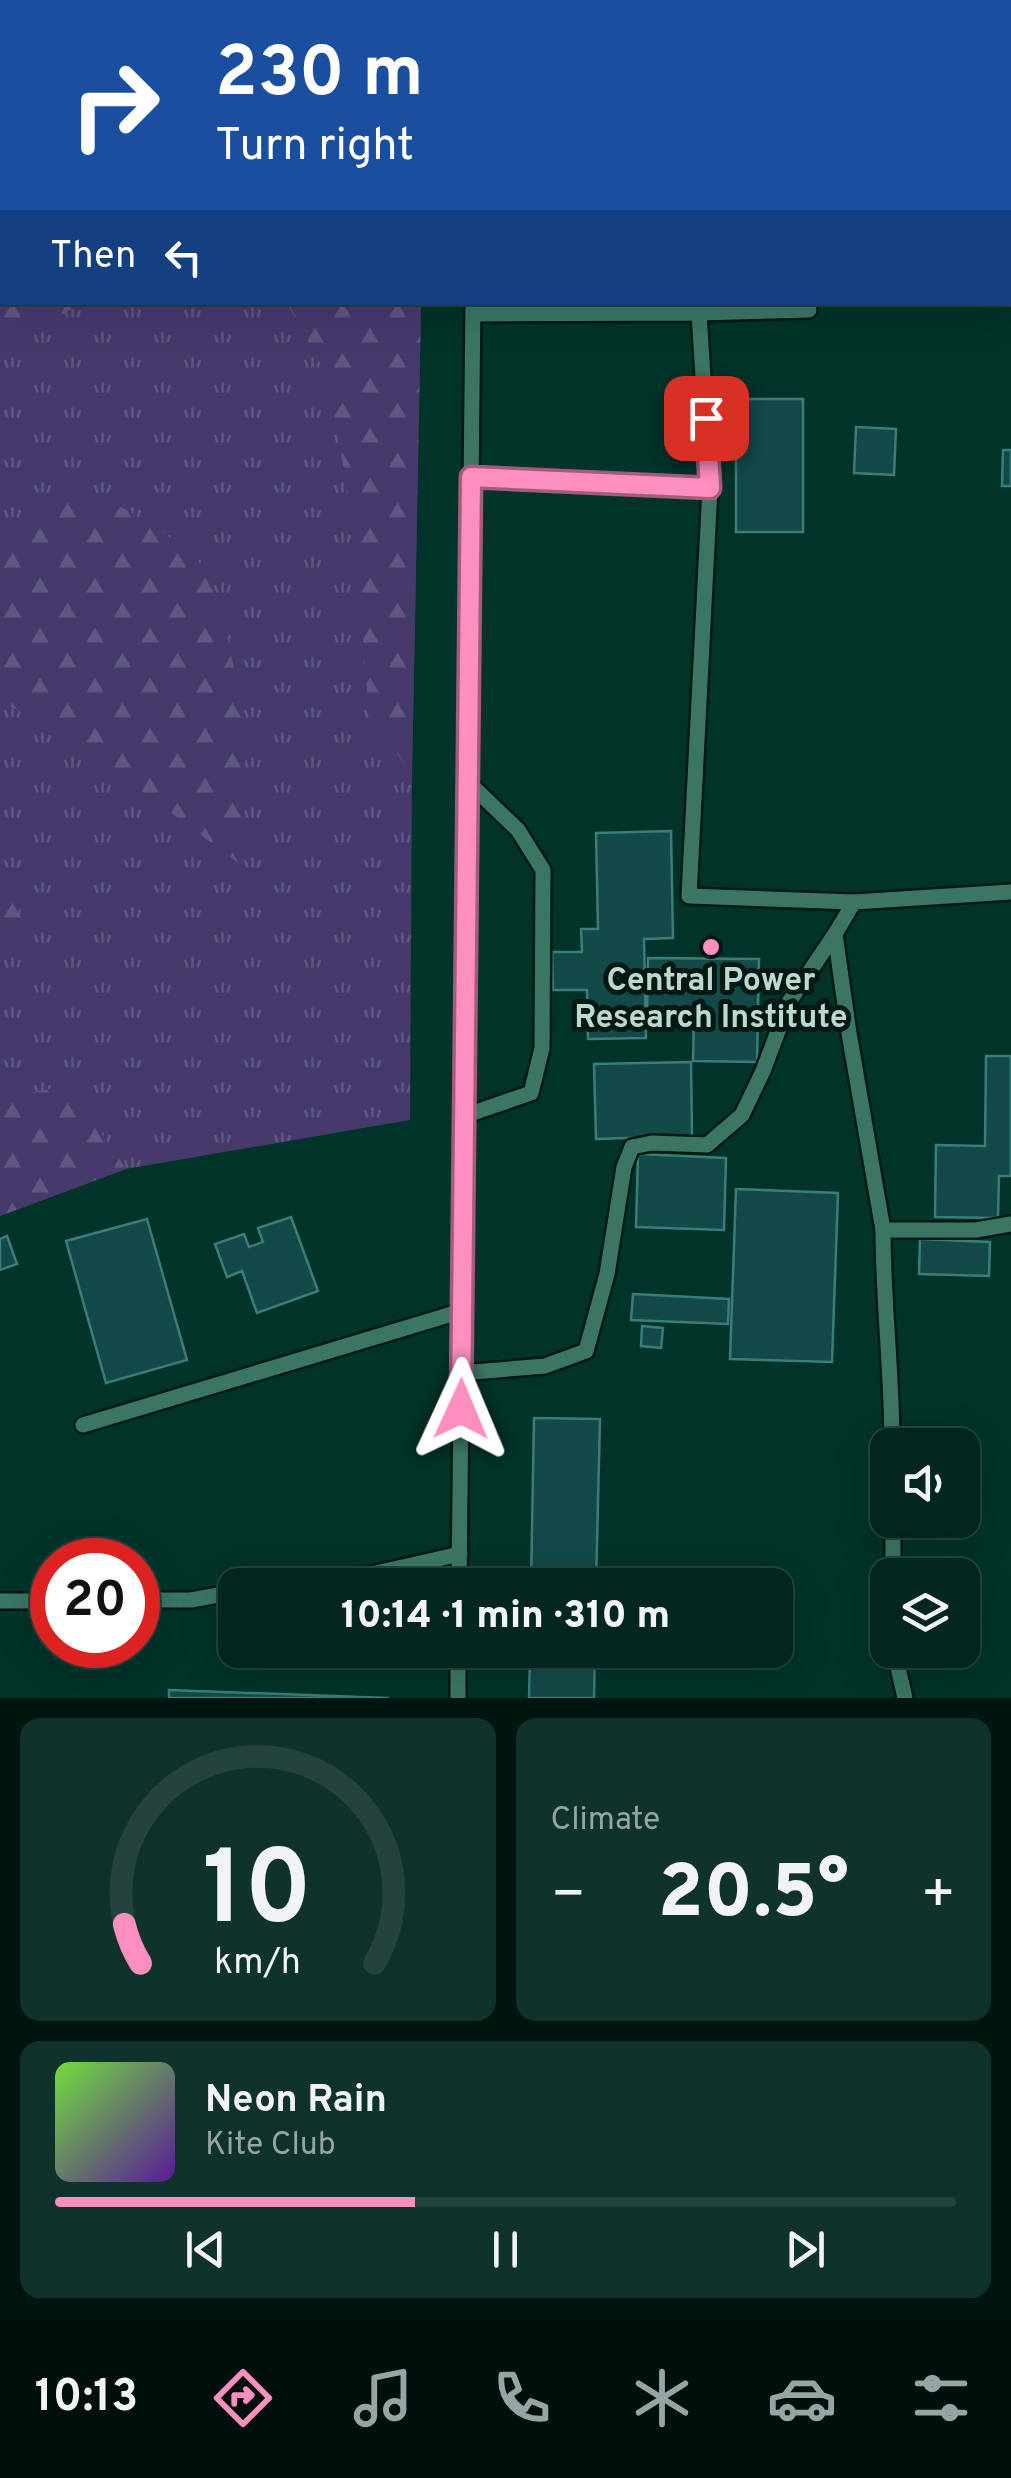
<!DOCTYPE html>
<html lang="en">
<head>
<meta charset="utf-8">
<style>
	:root { --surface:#01261e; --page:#0f322b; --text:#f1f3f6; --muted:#96a5a4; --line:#23433c; --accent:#fd8ec0 }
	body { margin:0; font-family:Overpass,sans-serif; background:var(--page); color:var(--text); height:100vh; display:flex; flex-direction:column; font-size:38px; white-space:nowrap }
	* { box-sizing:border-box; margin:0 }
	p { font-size:32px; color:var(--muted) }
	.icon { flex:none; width:55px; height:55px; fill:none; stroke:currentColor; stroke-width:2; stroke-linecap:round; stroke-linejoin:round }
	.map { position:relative; height:1698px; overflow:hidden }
	.sheet { display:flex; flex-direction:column; gap:20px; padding:20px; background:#011510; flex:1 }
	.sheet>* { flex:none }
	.top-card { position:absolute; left:0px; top:0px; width:1012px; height:305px; box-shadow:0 10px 40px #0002,0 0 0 2px var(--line); background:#1a4fa0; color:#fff; overflow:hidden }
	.buttons { position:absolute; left:870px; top:1428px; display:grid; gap:20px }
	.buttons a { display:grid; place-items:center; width:110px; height:110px; border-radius:20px; background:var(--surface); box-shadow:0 10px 40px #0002,0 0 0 2px var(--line); font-size:50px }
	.speed { position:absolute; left:30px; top:1538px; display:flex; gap:20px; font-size:50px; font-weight:700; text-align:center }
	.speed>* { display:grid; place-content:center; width:130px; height:130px; border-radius:50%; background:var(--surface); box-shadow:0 10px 40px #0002,0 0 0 2px var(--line); line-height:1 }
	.speed .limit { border:15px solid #d22; background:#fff; color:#111 }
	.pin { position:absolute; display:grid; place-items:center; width:85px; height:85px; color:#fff; margin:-42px; border-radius:20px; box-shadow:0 5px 15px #0006 }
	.me { position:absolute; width:110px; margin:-55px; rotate:1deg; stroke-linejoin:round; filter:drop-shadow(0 0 8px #0008) }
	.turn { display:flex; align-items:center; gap:35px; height:210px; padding:0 50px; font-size:45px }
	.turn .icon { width:130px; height:130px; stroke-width:2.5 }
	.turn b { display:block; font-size:70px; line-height:85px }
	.then { display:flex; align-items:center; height:95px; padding:0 50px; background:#0003; gap:20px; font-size:38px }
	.big { font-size:75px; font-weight:800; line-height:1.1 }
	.sheet .widget { flex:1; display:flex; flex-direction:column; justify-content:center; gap:15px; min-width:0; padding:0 35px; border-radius:20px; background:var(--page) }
	.sheet .dial { align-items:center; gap:0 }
	.dial svg { height:260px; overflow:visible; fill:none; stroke:var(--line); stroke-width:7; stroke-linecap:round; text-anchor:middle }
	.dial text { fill:var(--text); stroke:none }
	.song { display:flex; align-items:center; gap:30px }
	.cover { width:120px; height:120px; border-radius:15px; background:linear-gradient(135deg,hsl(100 70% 55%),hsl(270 70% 35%)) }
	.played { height:10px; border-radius:5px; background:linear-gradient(90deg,var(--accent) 40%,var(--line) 40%) }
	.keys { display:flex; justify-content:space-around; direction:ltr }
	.heat { display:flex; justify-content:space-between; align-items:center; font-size:55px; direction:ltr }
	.sheet .tiles { flex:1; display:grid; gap:20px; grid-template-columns:1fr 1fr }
	.widget:last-child { grid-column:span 2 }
	.trip { position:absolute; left:218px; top:1568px; width:575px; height:100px; border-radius:20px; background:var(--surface); box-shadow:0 10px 40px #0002,0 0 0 2px var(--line); font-weight:800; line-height:100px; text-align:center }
	.dock { display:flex; height:160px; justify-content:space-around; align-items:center; background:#000f0c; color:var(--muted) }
	.dock .icon { width:70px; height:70px }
	.dock .on { color:var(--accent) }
	.dock b { font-size:45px; color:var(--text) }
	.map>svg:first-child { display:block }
	.grass { fill:url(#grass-tufts) }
	.forest { fill:url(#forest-firs) }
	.building { fill:#134948; stroke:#3a7d7b; stroke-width:2.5 }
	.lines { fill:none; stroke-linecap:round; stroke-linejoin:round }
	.lane-casing { stroke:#001911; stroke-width:20 }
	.lane { stroke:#3b7665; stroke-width:15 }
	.route-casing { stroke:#a45c7d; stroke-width:25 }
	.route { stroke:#fd8ec0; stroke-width:18 }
	.poi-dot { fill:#fd8ec0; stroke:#011812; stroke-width:4 }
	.labels { text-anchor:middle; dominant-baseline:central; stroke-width:10; stroke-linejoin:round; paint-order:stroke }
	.poi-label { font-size:32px; font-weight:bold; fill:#bcd9cf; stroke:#011812 }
</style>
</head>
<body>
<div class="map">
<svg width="1011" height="1698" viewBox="0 0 1011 1698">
	<defs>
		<pattern id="grass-tufts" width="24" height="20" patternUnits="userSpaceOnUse" patternTransform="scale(2.5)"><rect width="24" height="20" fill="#463a6d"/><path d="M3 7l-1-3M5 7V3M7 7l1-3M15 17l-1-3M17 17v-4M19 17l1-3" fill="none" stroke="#5f5681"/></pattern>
		<pattern id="forest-firs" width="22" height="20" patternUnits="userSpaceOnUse" patternTransform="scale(2.5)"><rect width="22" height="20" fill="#463a6d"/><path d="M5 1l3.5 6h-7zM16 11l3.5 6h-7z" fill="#5f5681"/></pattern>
	</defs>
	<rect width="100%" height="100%" fill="#013328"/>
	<!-- grass -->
	<path class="grass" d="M0,292L2,302L421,303L412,775L410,1120L126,1169L0,1216Z"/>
	<!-- forest -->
	<g class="forest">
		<path d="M0,26H2V302L86,303L40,324L0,327Z"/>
		<path d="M287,303H421L412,775L369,714L355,537L328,377Z"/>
		<path d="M60,494L93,495L125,509L194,553L218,596L243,709L246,791L241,865L94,755L0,700V537Z"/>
		<path d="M0,881L28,930L0,943Z"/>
		<path d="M68,1085L126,1169L0,1216V1099Z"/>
	</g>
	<!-- building -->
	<g class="building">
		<path d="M817,0H931V2Z"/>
		<path d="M2,92V136L0,137V93Z"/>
		<path d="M2,187V231L0,232V188Z"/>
		<rect x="736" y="399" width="67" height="133"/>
		<path d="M856,427L896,429L894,475L854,473Z"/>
		<path d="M1003,450H1011V486H1002Z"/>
		<path d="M671,831L673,938L644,939L646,1038L588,1039L587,990H553L552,952H582L581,929H598L596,833Z"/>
		<path d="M648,958L759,959L757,1062L693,1061L694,1016L647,1015Z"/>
		<path d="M986,1056H1011V1176H999L998,1218L935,1217L936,1145L985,1146Z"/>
		<path d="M691,1062L692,1136L596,1139L594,1064Z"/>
		<path d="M638,1154L726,1158L724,1230L636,1227Z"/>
		<path d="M736,1189L838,1193L832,1362L730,1359Z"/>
		<path d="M291,1217L318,1291L257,1313L242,1271L227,1277L215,1244L244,1234L249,1247L263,1242L258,1228Z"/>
		<path d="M147,1219L187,1360L106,1383L66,1241Z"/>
		<path d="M7,1236L17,1264L0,1270V1239Z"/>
		<path d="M920,1239L990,1242L989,1276L919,1274Z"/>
		<path d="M633,1294L729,1299L728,1324L631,1320Z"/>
		<path d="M642,1326L663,1328L661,1348L641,1346Z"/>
		<path d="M534,1418L600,1419L596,1585H531Z"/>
		<path d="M530,1650H595L594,1698H529Z"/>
		<path d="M169,1690L389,1698H169Z"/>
	</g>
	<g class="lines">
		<defs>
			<g id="lane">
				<path d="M476,2V0"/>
				<path d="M1010,141H1011"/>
				<path d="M699,313L809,310"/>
				<path d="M473,314L699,313L710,488L689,896L854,902"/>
				<path d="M471,477L710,488"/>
				<path d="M464,1116L531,1093L542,1048L543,870L518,830L468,782"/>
				<path d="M883,1230L849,1033L835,934L854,902L1011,892"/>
				<path d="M461,1373L545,1366L586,1351L607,1274L624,1167L632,1147L652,1143L707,1145L742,1115L763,1071L789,1002L835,934"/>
				<path d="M83,1425L462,1311"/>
				<path d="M892,1445C892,1373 883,1302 883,1230H976L1011,1224"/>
				<path d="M893,1520V1575"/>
				<path d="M274,1585L367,1575L460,1554"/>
				<path d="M459,1585L473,302"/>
				<path d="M138,1600H191L235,1592"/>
				<path d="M0,1601H52"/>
				<path d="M894,1650L905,1698"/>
				<path d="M458,1698V1650"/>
			</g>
		</defs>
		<!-- lane casing -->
		<use href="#lane" class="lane-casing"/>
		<!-- lane -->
		<use href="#lane" class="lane"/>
	</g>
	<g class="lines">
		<defs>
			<path id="route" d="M461,1409L471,477L710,488L706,418"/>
		</defs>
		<!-- route casing -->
		<use href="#route" class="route-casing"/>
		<!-- route -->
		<use href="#route" class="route"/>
	</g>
	<!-- markers -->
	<circle class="poi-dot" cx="711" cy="947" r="10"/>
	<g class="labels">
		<!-- poi labels -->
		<g class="poi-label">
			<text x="711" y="982">Central Power<tspan x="711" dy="37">Research Institute</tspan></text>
		</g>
	</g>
</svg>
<div class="buttons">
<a><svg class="icon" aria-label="sound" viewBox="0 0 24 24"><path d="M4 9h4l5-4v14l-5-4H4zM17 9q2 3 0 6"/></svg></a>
<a><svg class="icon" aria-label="layers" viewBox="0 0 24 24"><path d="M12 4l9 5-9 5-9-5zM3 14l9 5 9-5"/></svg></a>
</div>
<div class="speed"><div class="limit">20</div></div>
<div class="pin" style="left:706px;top:418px;background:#d93025"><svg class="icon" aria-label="arrive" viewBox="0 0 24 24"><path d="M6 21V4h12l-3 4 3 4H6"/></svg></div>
<svg class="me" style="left:461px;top:1409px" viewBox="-20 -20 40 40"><path d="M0-17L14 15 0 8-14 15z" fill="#fd8ec0" stroke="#fff" stroke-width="4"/></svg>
<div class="trip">10:14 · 1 min · 310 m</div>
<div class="top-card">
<div class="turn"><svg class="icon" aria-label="right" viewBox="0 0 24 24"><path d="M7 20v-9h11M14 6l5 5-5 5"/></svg><div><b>230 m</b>Turn right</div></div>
<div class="then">Then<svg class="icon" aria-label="left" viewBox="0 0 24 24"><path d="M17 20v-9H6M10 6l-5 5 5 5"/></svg></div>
</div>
</div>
<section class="sheet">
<div class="tiles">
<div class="widget dial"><svg viewBox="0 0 100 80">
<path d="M14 69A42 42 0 1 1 86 69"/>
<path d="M14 69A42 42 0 0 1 9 57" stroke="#fd8ec0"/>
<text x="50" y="56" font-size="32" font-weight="700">10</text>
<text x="50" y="72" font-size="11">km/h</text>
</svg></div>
<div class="widget"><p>Climate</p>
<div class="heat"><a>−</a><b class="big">20.5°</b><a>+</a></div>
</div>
<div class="widget">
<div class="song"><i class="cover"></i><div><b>Neon Rain</b><p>Kite Club</p></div></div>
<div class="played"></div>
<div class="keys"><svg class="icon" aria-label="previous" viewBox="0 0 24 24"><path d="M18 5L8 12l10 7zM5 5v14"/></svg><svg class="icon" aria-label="pause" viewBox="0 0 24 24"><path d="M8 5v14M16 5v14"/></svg><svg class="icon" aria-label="next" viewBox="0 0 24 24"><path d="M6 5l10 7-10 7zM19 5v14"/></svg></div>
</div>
</div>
</section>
<nav class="dock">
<b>10:13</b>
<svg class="icon on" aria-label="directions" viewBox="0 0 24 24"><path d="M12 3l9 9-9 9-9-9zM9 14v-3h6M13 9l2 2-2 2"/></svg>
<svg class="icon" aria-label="music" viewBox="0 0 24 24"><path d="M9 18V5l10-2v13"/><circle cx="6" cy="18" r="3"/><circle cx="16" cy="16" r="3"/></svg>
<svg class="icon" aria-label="phone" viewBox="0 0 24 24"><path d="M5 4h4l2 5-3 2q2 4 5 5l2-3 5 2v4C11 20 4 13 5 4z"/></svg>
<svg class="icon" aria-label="climate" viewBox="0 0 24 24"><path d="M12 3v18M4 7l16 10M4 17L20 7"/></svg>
<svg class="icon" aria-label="car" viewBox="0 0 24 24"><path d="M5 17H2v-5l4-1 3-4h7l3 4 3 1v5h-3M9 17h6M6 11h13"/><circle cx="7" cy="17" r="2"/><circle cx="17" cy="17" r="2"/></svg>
<svg class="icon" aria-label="filters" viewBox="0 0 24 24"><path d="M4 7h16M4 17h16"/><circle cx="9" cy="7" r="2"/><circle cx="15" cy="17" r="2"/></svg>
</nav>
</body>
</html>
